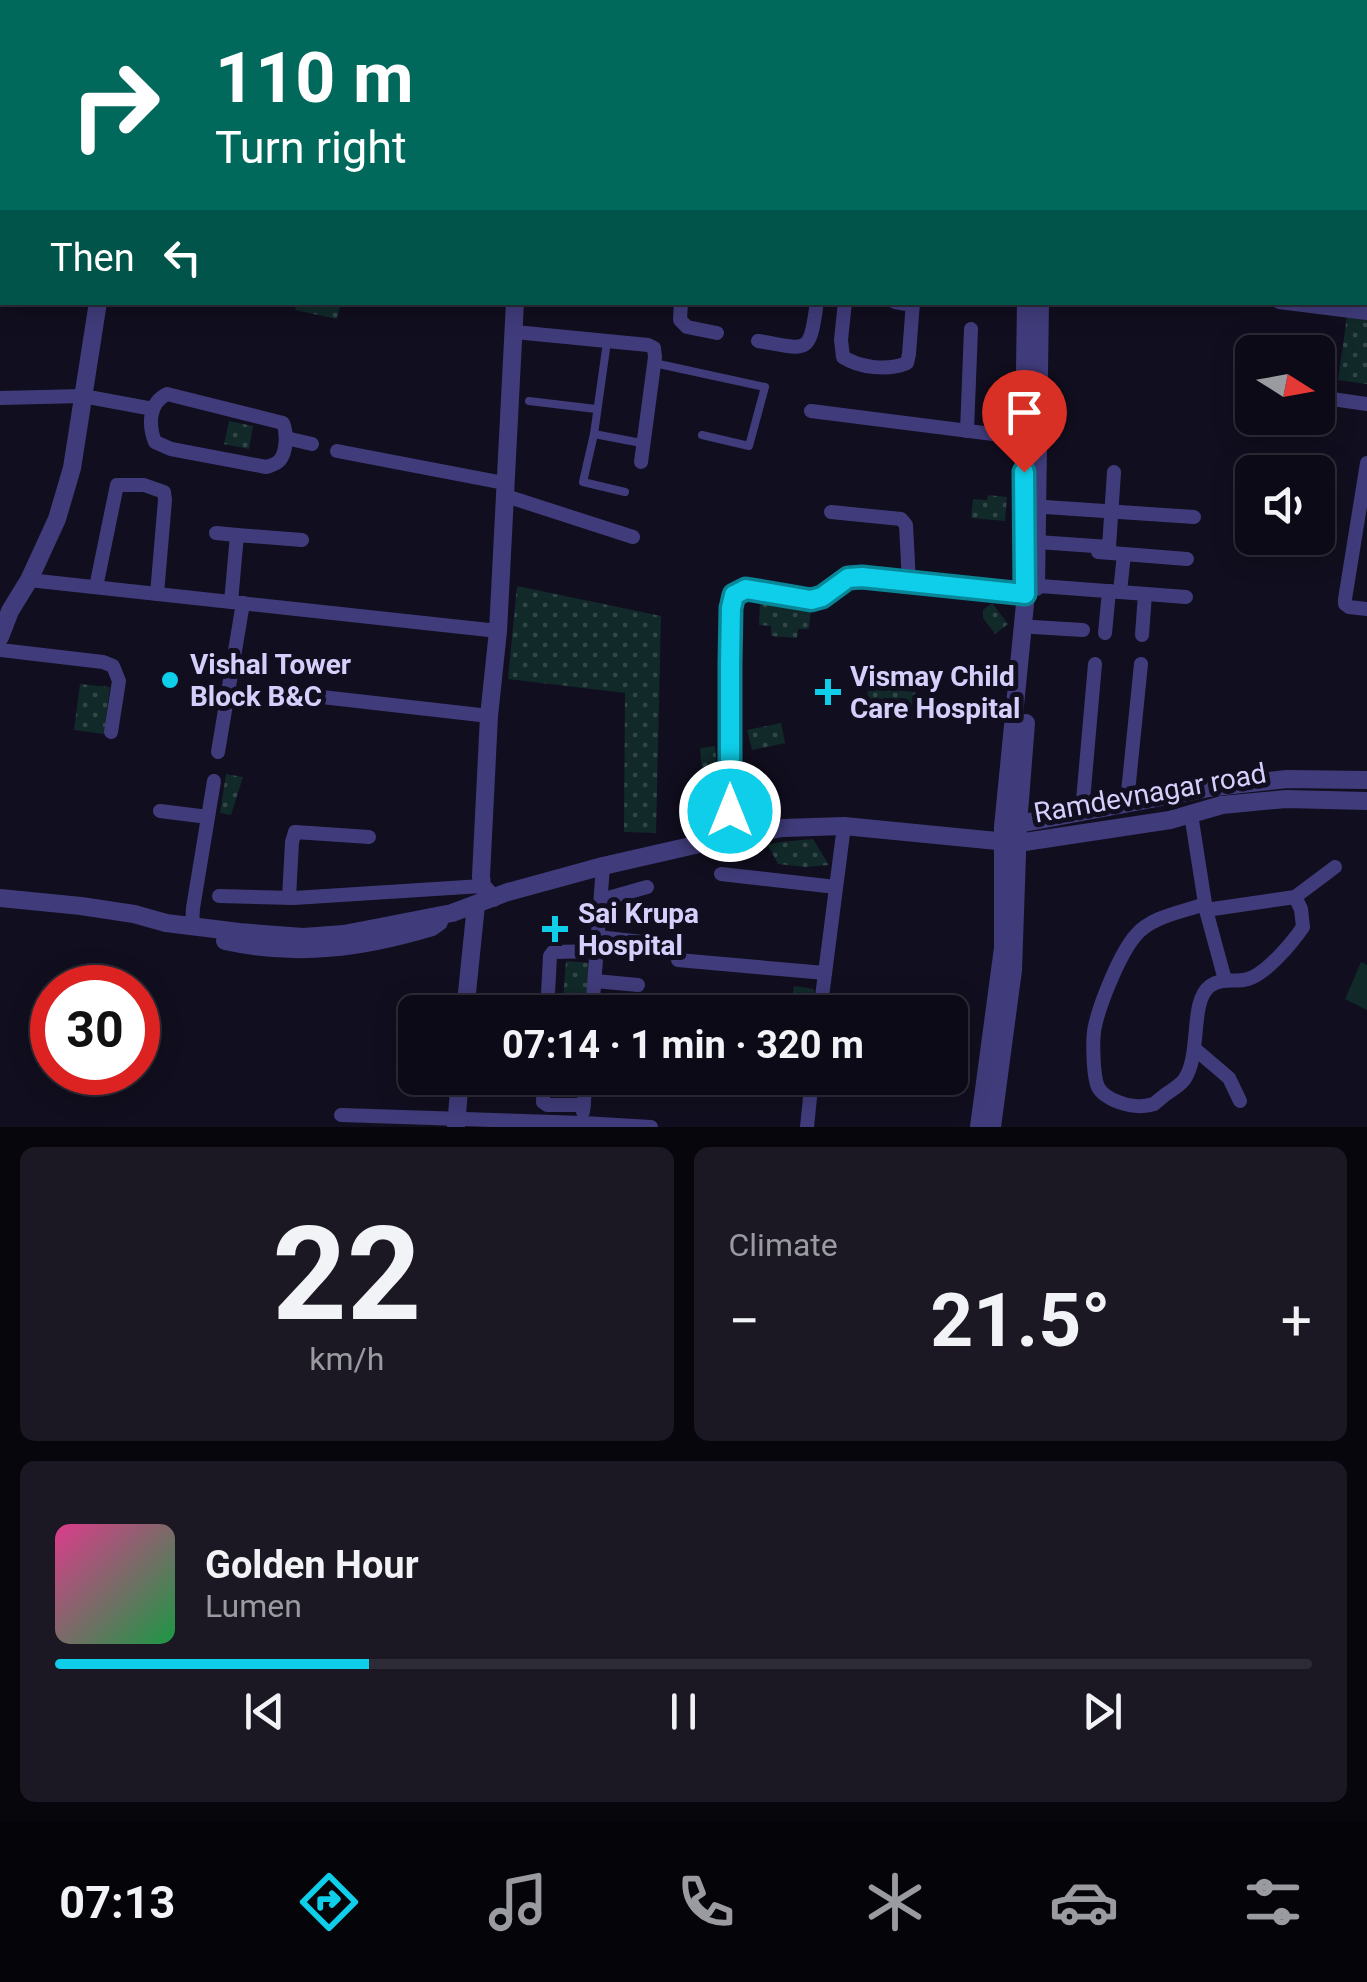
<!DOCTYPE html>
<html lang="en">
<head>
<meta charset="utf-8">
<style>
	:root { --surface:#0d0a17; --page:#1b1824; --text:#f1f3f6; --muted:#9a9aa1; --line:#2d2b36; --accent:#0ecee9 }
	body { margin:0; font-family:Roboto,sans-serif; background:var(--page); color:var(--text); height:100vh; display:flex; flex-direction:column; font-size:38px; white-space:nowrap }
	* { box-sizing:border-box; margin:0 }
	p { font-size:32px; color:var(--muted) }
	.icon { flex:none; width:55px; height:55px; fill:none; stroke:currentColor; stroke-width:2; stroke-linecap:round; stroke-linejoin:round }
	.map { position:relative; height:1127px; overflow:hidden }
	.panel { display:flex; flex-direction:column; gap:20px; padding:20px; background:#07060d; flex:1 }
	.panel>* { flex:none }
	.banner { position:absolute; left:0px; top:0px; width:1368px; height:305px; box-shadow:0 5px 25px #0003,0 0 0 2px var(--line); background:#00695c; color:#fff; overflow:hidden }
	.needle { width:65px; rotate:101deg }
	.fabs { position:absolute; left:1235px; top:335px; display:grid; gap:20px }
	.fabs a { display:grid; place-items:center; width:100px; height:100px; border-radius:15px; background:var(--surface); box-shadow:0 5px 25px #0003,0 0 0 2px var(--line); font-size:50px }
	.speed { position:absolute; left:30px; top:965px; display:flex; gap:20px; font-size:50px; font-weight:700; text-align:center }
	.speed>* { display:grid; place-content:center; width:130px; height:130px; border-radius:50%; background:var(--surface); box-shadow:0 5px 25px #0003,0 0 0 2px var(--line); line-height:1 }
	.speed .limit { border:15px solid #d22; background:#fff; color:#111 }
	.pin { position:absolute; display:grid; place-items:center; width:85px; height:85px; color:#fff; margin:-102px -42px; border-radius:50% 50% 50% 0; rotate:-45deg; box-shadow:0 0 10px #0007 }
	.pin .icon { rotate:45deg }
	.me { position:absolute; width:110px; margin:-55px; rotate:0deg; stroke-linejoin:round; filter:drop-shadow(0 0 8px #0008) }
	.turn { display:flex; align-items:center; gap:35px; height:210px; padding:0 50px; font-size:45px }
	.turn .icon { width:130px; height:130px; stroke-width:2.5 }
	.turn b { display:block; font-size:70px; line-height:85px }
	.then { display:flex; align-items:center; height:95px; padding:0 50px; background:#0003; gap:20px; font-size:38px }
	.big { font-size:75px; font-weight:700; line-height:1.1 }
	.panel .card { flex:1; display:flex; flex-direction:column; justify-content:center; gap:15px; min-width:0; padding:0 35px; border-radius:15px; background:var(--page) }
	.panel .dial { align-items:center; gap:0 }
	.dial b { font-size:130px; line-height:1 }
	.song { display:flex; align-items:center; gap:30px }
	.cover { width:120px; height:120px; border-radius:15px; background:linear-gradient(135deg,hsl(330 70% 55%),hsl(140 70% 35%)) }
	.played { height:10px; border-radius:5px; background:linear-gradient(90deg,var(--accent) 25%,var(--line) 25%) }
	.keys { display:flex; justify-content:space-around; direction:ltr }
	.heat { display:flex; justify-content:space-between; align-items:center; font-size:55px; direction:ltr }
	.panel .tiles { flex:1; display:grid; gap:20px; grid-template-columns:1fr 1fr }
	.card:last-child { grid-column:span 2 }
	.trip { position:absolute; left:398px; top:995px; width:570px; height:100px; border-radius:15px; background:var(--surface); box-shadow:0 5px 25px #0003,0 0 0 2px var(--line); font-weight:700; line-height:100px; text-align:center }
	.menu { display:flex; height:160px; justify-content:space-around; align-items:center; background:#050409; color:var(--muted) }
	.menu .icon { width:70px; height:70px }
	.menu .selected { color:var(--accent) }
	.menu b { font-size:45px; color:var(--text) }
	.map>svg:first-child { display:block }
	.grass { fill:url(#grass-dots) }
	.green { fill:#112929 }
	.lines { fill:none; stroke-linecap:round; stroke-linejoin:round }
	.service { stroke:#403c7b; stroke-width:8 }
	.minor { stroke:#403c7b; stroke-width:14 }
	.tertiary { stroke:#403c7b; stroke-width:18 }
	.route-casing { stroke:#098697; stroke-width:25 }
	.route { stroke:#0ecee9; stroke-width:18 }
	.poi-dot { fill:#0ecee9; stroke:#110e1f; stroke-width:4 }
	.labels { text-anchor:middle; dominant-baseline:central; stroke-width:10; stroke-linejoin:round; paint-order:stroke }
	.poi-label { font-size:28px; font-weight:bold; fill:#d5cffc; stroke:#110e1f; text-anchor:start }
	.street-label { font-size:28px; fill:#d5cffc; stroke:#110e1f }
</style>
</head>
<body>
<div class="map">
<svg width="1367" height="1127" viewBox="0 0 1367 1127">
	<defs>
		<pattern id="grass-dots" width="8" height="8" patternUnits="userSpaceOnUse" patternTransform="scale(2.5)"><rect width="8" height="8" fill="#112929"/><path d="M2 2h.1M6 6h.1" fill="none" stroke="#334749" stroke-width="1.8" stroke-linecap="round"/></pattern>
	</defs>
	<rect width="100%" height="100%" fill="#110e1f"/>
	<!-- grass -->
	<g class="grass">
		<path d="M297,303V302L341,303L337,319L295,310Z"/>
		<path d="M1347,316L1367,319V384L1338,380Z"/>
		<path d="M229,421L253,426L249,449L224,444Z"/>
		<path d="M988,495L1007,497L1005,521L971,518L973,499L987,500Z"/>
		<path d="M517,586L661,616L656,833L624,832L625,693L508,679Z"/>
		<path d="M760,602L811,606L809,629H798L797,638L771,636V626L759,625Z"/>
		<path d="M992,603L1008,624L995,634L983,618V610Z"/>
		<path d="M80,684L110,687L104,734L74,730Z"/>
		<path d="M868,688L916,692L914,719L866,716Z"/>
		<path d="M781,723L785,743L752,750L747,730Z"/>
		<path d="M715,746L718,781L703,782L700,748Z"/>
		<path d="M226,774L243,777L231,815L220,813Z"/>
		<path d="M715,798L717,821L689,824L688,817L701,815L700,800Z"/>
		<path d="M813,839L829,865L805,867L778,864L768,845L780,842Z"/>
		<path d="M566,961L591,963L587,1012H562Z"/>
		<path d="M794,986L814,989L811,1012H790Z"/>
	</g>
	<!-- green -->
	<path class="green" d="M1361,962L1367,965V1010L1345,999Z"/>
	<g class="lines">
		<!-- service -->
		<g class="service">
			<path d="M607,342L594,434L583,482L625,492"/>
			<path d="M654,363L765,387L749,446L702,435"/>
			<path d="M529,401L596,409"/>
			<path d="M594,434L636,442"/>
		</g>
		<!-- minor -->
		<g class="minor">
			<path d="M1322,0L1339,2"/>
			<path d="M1289,2L1290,0"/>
			<path d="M1365,6L1367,7"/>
			<path d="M0,139H2"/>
			<path d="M1365,217H1367"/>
			<path d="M0,230H2"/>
			<path d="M0,271H2"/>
			<path d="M681,302L680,320L687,327L717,333"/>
			<path d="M845,302L841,340L843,357C860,368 888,371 907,363L909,354L913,302"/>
			<path d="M895,302L913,305"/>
			<path d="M1279,302L1367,313"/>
			<path d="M515,332L648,345L654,348L655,357L641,462"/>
			<path d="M758,341C809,349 809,357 817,302"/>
			<path d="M167,394L283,423C287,432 287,451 280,460C276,465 271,465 266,467L171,449L155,442C148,424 149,403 167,394Z"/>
			<path d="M1318,397L1367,404"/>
			<path d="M0,398L83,396L153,409"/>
			<path d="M811,411L1024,438"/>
			<path d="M967,431L971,329"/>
			<path d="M286,438L312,444"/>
			<path d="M337,451L504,483"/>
			<path d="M1367,463L1345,599V604L1349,607L1367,609"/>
			<path d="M503,495L633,537"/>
			<path d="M1030,506L1194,517"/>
			<path d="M831,512L901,519L906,525L909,582"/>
			<path d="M216,533L237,535"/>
			<path d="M1037,542L1109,547L1114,472"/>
			<path d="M1098,552L1124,554L1120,592"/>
			<path d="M1124,554L1187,559"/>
			<path d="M29,580L498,631"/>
			<path d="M1027,585L1186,597"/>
			<path d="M96,587L117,485H144L164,492L165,500L157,594"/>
			<path d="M231,602L237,535L302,540"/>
			<path d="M1033,627L1083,630"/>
			<path d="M1105,633L1109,591"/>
			<path d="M1142,635L1145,594"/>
			<path d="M0,650L103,662L113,666L119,681L111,732"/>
			<path d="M278,692L489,716"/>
			<path d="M218,752L243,603"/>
			<path d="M1127,802L1141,664"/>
			<path d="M160,811L208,817"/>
			<path d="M1082,812L1095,664"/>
			<path d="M1191,814L1206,910L1225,980"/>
			<path d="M730,837V663L731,608L734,595L746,589L811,600L822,597L848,579L862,577L1025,594"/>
			<path d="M721,874L836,887"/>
			<path d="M219,896L294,898L482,886"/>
			<path d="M1295,897L1335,867"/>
			<path d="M289,898L292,842L295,832L369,837"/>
			<path d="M601,900L647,887"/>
			<path d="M1205,904C1183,912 1152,916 1136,935C1120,953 1100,1003 1095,1026C1092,1038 1093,1076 1098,1087C1101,1093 1110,1099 1116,1101C1127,1106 1142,1108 1154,1104C1155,1103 1165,1095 1166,1094C1172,1090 1179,1086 1184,1080C1202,1054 1189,1002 1210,986C1222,977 1235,983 1248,979C1266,974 1292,943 1303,927L1301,909L1295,897L1206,910"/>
			<path d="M192,927L193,908L214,781"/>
			<path d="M598,937L642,942"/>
			<path d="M678,960L825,973"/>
			<path d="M595,981L638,985"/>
			<path d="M547,1012L550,956L553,952L597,951"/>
			<path d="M592,1012L603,866"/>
			<path d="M820,1012L844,826"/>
			<path d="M1195,1049L1229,1078L1240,1101"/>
			<path d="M544,1078L543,1102L547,1105H584"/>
			<path d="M583,1112L586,1078"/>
			<path d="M341,1115L583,1123L651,1127"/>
			<path d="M807,1127L812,1078"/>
		</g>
		<!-- tertiary -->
		<g class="tertiary">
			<path d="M146,2L147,0"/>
			<path d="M532,2V0"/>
			<path d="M1024,2V0"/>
			<path d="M1043,2V0"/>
			<path d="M1036,587L1040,302"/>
			<path d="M0,637L10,611L29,580L57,519L72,468L98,302"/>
			<path d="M1007,826L1215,787L1287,779L1367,780"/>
			<path d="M0,898L81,906L134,914L166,923L239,932L303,937L344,934L452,913L508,892L603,866L730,837L783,828L844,826L1018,843L1170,820L1222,805L1286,799L1367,801"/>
			<path d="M493,898L482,886L481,876L489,716L498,631L515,302"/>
			<path d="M225,941C298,957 361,948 432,927L439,922"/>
			<path d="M465,1012L476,905"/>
			<path d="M456,1127L460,1078"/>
			<path d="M979,1127L1003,948V827L1025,604L1023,506L1026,302"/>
			<path d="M992,1127L1013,970L1018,825L1026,723"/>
		</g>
	</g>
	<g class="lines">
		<defs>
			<path id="route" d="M730,811V663L731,608L734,595L746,589L811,600L822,597L848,578L862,577L1025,594L1024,472"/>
		</defs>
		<!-- route casing -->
		<use href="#route" class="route-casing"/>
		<!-- route -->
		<use href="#route" class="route"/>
	</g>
	<!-- markers -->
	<g class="poi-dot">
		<circle cx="170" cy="680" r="10"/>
		<path d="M823 677h10v10h10v10h-10v10h-10v-10h-10v-10h10z"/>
		<path d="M550 914h10v10h10v10h-10v10h-10v-10h-10v-10h10z"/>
	</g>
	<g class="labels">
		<!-- poi labels -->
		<g class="poi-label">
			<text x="190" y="664">Vishal Tower<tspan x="190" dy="32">Block B&amp;C</tspan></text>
			<text x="850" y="676">Vismay Child<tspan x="850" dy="32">Care Hospital</tspan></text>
			<text x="578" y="913">Sai Krupa<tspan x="578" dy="32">Hospital</tspan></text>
		</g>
		<!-- street labels -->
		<g class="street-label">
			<text transform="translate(1150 793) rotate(-10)">Ramdevnagar road</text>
		</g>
	</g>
</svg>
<div class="fabs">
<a><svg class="needle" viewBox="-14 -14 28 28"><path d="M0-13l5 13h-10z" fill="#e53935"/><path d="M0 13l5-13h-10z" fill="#9a9aa1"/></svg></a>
<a><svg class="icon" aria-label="sound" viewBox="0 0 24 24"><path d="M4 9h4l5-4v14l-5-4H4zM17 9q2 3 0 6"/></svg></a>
</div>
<div class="speed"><div class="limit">30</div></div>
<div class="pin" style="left:1024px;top:472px;background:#d93025"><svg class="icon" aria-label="arrive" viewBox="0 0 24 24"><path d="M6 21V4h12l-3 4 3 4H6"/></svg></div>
<svg class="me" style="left:730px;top:811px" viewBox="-20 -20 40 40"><circle r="17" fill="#0ecee9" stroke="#fff" stroke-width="3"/><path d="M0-11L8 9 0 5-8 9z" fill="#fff"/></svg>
<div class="trip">07:14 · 1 min · 320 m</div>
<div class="banner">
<div class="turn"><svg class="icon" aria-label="right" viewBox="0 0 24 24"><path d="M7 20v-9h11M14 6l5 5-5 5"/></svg><div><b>110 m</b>Turn right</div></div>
<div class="then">Then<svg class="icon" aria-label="left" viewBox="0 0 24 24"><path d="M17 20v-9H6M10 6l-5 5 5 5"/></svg></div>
</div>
</div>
<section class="panel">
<div class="tiles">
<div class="card dial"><b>22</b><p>km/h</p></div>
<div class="card"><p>Climate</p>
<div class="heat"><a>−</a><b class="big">21.5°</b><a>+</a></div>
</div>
<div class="card">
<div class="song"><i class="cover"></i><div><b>Golden Hour</b><p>Lumen</p></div></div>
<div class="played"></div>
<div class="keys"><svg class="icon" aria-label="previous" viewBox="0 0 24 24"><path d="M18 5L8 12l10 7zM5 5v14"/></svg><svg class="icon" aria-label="pause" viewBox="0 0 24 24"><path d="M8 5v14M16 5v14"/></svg><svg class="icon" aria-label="next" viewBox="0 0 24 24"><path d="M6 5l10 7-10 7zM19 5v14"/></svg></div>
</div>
</div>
</section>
<nav class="menu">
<b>07:13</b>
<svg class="icon selected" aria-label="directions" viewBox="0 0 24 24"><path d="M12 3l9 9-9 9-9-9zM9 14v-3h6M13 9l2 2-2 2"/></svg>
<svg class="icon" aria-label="music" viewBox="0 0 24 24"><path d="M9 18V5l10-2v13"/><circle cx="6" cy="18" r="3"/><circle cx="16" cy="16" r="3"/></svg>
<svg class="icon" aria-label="phone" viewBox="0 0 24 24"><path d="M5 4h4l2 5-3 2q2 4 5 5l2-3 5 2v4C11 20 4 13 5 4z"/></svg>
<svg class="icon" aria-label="climate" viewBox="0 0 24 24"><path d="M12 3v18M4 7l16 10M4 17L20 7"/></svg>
<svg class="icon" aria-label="car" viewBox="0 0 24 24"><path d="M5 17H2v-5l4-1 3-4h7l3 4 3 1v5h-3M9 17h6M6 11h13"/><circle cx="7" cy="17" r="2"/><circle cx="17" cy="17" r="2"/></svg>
<svg class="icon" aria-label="filters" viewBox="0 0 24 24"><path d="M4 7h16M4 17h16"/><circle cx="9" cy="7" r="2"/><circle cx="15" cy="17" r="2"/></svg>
</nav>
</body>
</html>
